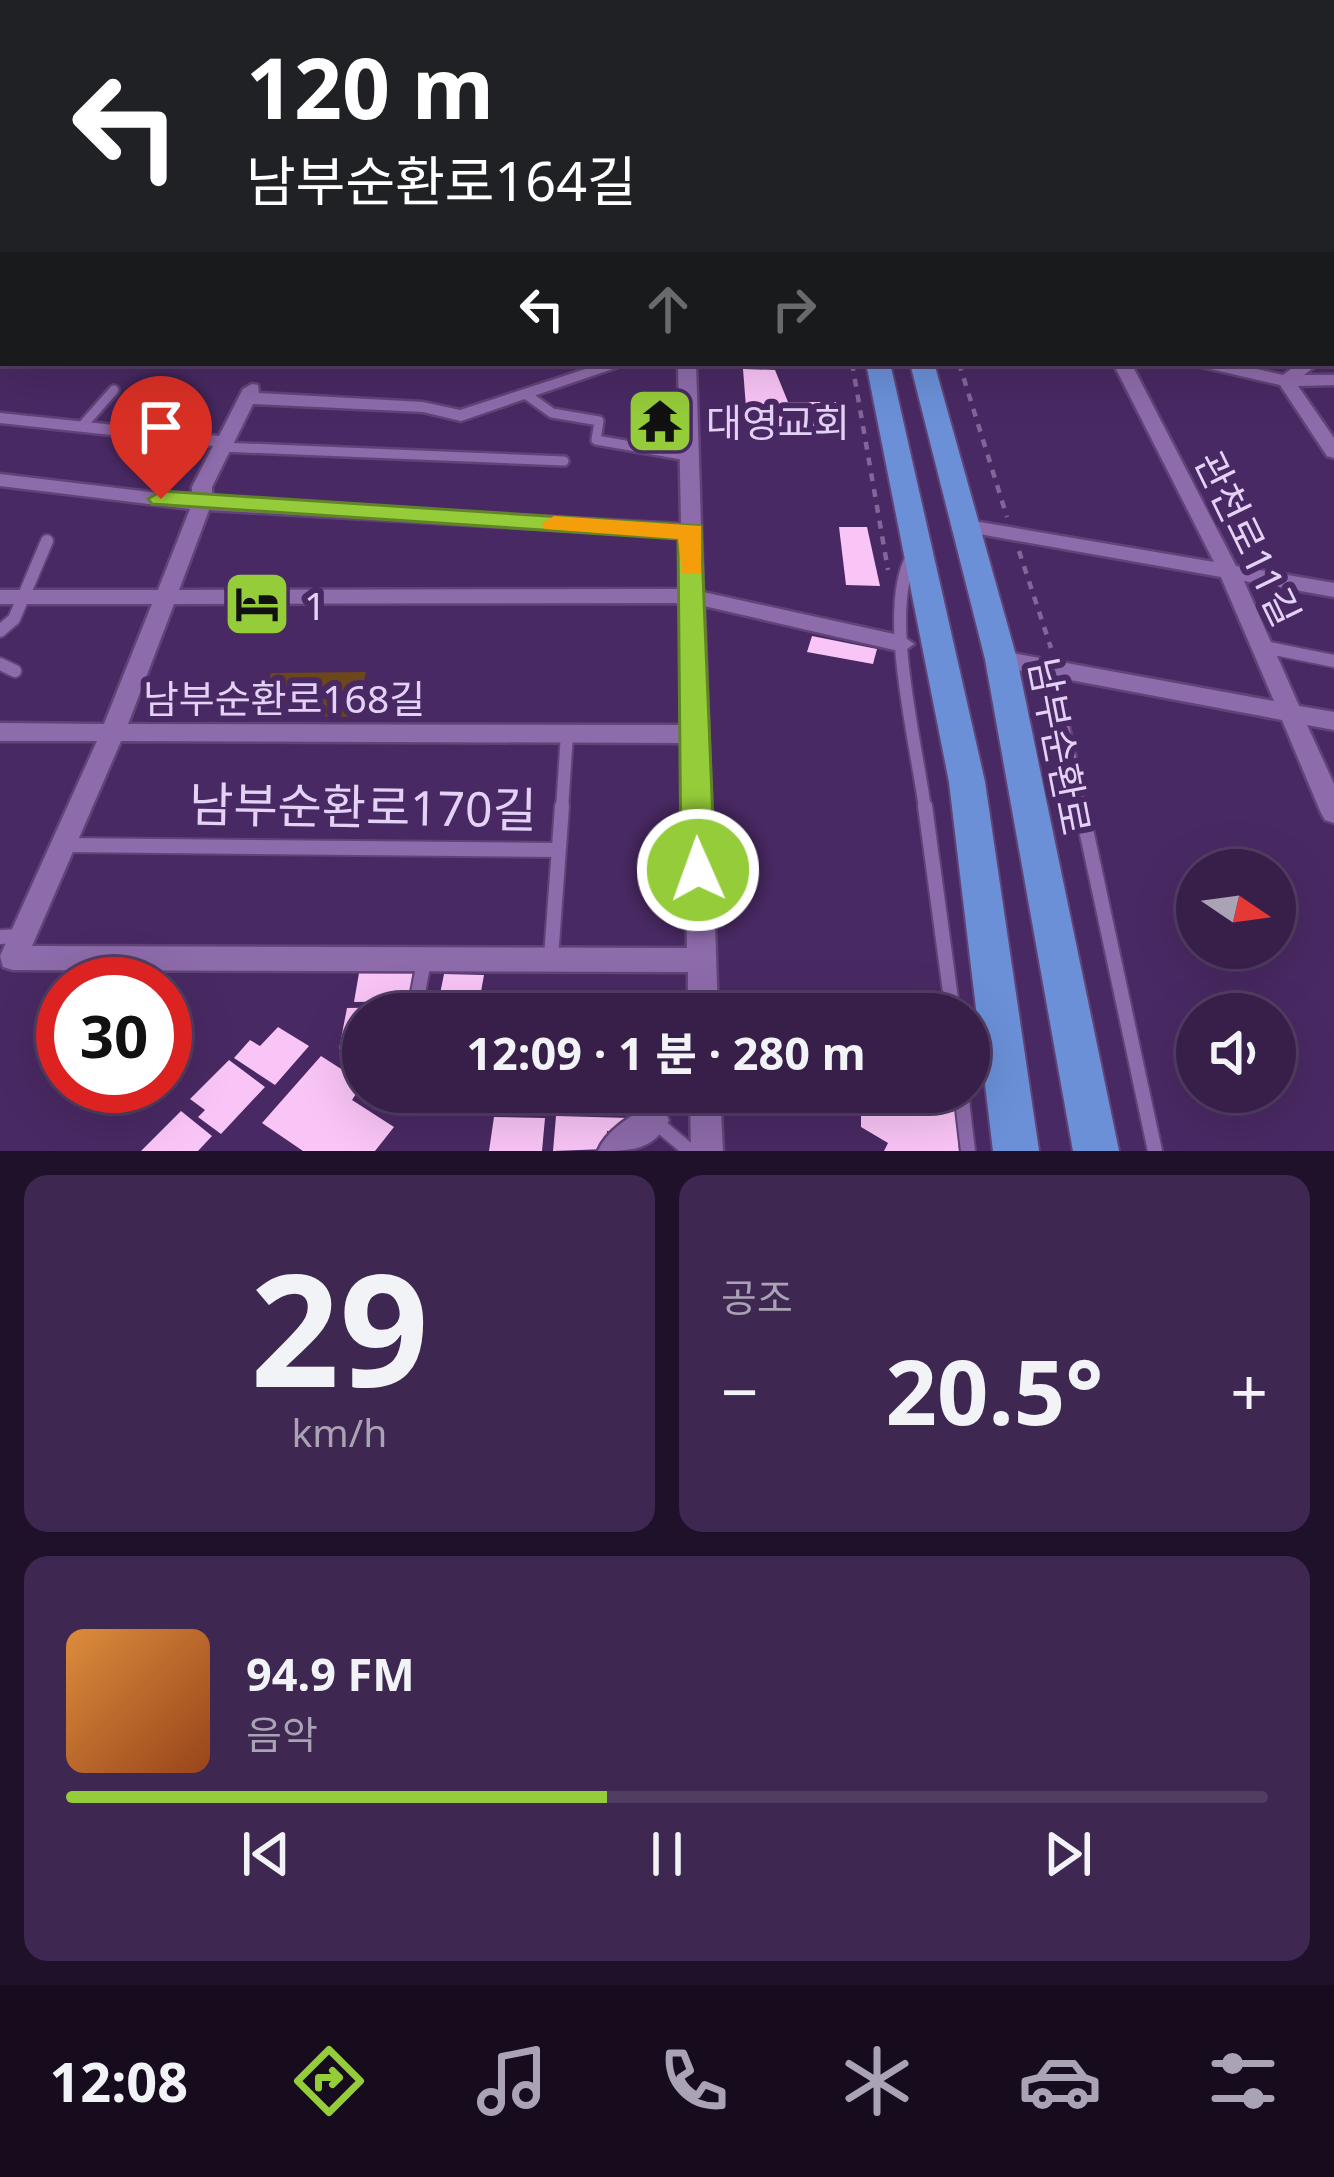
<!DOCTYPE html>
<html lang="ko">
<head>
<meta charset="utf-8">
<style>
	:root { --surface:#371f4a; --page:#3e2751; --text:#f1f3f6; --muted:#aaa2b5; --line:#513d62; --accent:#95cc3a }
	body { margin:0; font-family:"Noto Sans","Noto Sans KR",sans-serif; background:var(--page); color:var(--text); height:100vh; display:flex; flex-direction:column; font-size:45px; white-space:nowrap }
	* { box-sizing:border-box; margin:0 }
	p { font-size:39px; color:var(--muted) }
	.icon { flex:none; width:66px; height:66px; fill:none; stroke:currentColor; stroke-width:2; stroke-linecap:round; stroke-linejoin:round }
	.map { position:relative; height:1151px; overflow:hidden }
	.details { display:flex; flex-direction:column; gap:24px; padding:24px; background:#1e1129; flex:1 }
	.details>* { flex:none }
	.guide { position:absolute; left:0px; top:0px; width:1335px; height:366px; box-shadow:0 12px 48px #0002,0 0 0 3px var(--line); background:#202124; color:#fff; overflow:hidden }
	.needle { width:78px; rotate:103deg }
	.tools { position:absolute; left:1176px; top:849px; display:grid; gap:24px }
	.tools a { display:grid; place-items:center; width:120px; height:120px; border-radius:50%; background:var(--surface); box-shadow:0 12px 48px #0002,0 0 0 3px var(--line); font-size:60px }
	.speed { position:absolute; left:36px; top:957px; display:flex; gap:24px; font-size:60px; font-weight:700; text-align:center }
	.speed>* { display:grid; place-content:center; width:156px; height:156px; border-radius:50%; background:var(--surface); box-shadow:0 12px 48px #0002,0 0 0 3px var(--line); line-height:1 }
	.speed .limit { border:18px solid #d22; background:#fff; color:#111 }
	.pin { position:absolute; display:grid; place-items:center; width:102px; height:102px; color:#fff; margin:-123px -51px; border-radius:50% 50% 50% 0; rotate:-45deg; box-shadow:0 0 12px #0007 }
	.pin .icon { rotate:45deg }
	.me { position:absolute; width:132px; margin:-66px; rotate:358deg; stroke-linejoin:round; filter:drop-shadow(0 0 9px #0008) }
	.turn { display:flex; align-items:center; gap:42px; height:252px; padding:0 48px; font-size:54px }
	.turn .icon { width:156px; height:156px; stroke-width:2.5 }
	.turn b { display:block; font-size:84px; line-height:102px }
	.lanes { display:flex; align-items:center; height:114px; padding:0 48px; background:#0003; justify-content:center; gap:60px; direction:ltr }
	.lanes .off { opacity:.35 }
	.big { font-size:90px; font-weight:700; line-height:1.1 }
	.details .card { flex:1; display:flex; flex-direction:column; justify-content:center; gap:18px; min-width:0; padding:0 42px; border-radius:24px; background:var(--page) }
	.details .dial { align-items:center; gap:0 }
	.dial b { font-size:156px; line-height:1 }
	.song { display:flex; align-items:center; gap:36px }
	.cover { width:144px; height:144px; border-radius:18px; background:linear-gradient(135deg,hsl(30 70% 55%),hsl(20 70% 35%)) }
	.played { height:12px; border-radius:6px; background:linear-gradient(90deg,var(--accent) 45%,var(--line) 45%) }
	.keys { display:flex; justify-content:space-around; direction:ltr }
	.heat { display:flex; justify-content:space-between; align-items:center; font-size:66px; direction:ltr }
	.details .tiles { flex:1; display:grid; gap:24px; grid-template-columns:1fr 1fr }
	.card:last-child { grid-column:span 2 }
	.trip { position:absolute; left:342px; top:993px; width:648px; height:120px; border-radius:60px; background:var(--surface); box-shadow:0 12px 48px #0002,0 0 0 3px var(--line); font-weight:700; line-height:120px; text-align:center }
	.menu { display:flex; height:192px; justify-content:space-around; align-items:center; background:#160c1e; color:var(--muted) }
	.menu .icon { width:84px; height:84px }
	.menu .selected { color:var(--accent) }
	.menu b { font-size:54px; color:var(--text) }
	.map>svg:first-child { display:block }
	.green { fill:#6c471a }
	.building { fill:#f9c4f6 }
	.lines { fill:none; stroke-linecap:round; stroke-linejoin:round }
	.lane-far2-casing { stroke:#614477; stroke-width:14 }
	.lane-far1-casing { stroke:#614477; stroke-width:16 }
	.lane-casing { stroke:#614477; stroke-width:18 }
	.street-casing { stroke:#614477; stroke-width:5 }
	.primary-casing { stroke:#614477; stroke-width:4 }
	.path-far1 { stroke:#816798; stroke-width:3; stroke-dasharray:4.5 4.5; stroke-linecap:butt }
	.path { stroke:#816798; stroke-width:4.5; stroke-dasharray:8 8; stroke-linecap:butt }
	.lane-far2 { stroke:#8e6bab; stroke-width:9 }
	.lane-far1 { stroke:#8e6bab; stroke-width:12 }
	.lane { stroke:#8e6bab; stroke-width:14 }
	.street { fill:#8e6bab; fill-rule:evenodd }
	.primary { fill:#6b90d8; fill-rule:evenodd }
	.route { fill:#95cc3a; stroke:#618526; stroke-width:3 }
	.slow { fill:#f59e0b }
	.labels { text-anchor:middle; dominant-baseline:central; stroke-width:12; stroke-linejoin:round; paint-order:stroke }
	.poi-label { font-size:39px; fill:#e3d2f5; stroke:#492963; text-anchor:start }
	.street-label { font-size:39px; fill:#e3d2f5; stroke:#492963 }
	.near-street-label { font-size:48px; fill:#e3d2f5; stroke:#492963 }
</style>
</head>
<body>
<div class="map">
<svg width="1334" height="1151" viewBox="0 0 1334 1151">
	<rect width="100%" height="100%" fill="#492963"/>
	<!-- green -->
	<g class="green">
		<path d="M417,0L3,3L0,82V2Z"/>
		<path d="M366,672L356,717L259,715L271,673Z"/>
	</g>
	<!-- building -->
	<g class="building">
		<path d="M743,369L775,370L788,402H845L850,433H748Z"/>
		<path d="M658,404L674,407L673,438L638,435Z"/>
		<path d="M839,527H867L880,586L846,585Z"/>
		<path d="M812,636L877,649L873,664L807,652Z"/>
		<path d="M413,972L409,1001L354,1002L359,973Z"/>
		<path d="M444,974L484,975L477,1014H436Z"/>
		<path d="M408,1007L407,1014H363V1049H339L347,1008Z"/>
		<path d="M278,1027L309,1046L275,1085L234,1058L250,1040L260,1046Z"/>
		<path d="M321,1056L363,1083L352,1100L394,1127L375,1151H303L262,1123Z"/>
		<path d="M229,1060L265,1087L221,1134L198,1117L205,1110L190,1099Z"/>
		<path d="M861,1092H954L959,1151H884L888,1143L861,1127Z"/>
		<path d="M181,1111L212,1136L198,1151H141Z"/>
		<path d="M556,1116L630,1118L629,1132L607,1131L606,1149L553,1151Z"/>
		<path d="M494,1117L545,1118L542,1151H489Z"/>
	</g>
	<g class="lines">
		<defs>
			<g id="lane-far2">
				<path d="M527,395L552,413L599,421L596,440L688,456"/>
				<path d="M83,425L114,390"/>
				<path d="M134,433L164,400"/>
				<path d="M222,447L564,461"/>
			</g>
			<g id="lane-far1">
				<path d="M912,557C882,610 917,746 925,809"/>
				<path d="M0,631L14,619L47,541"/>
				<path d="M1265,647L1334,661"/>
				<path d="M0,664L15,671"/>
				<path d="M1051,669L1081,809"/>
				<path d="M562,809L567,734"/>
			</g>
			<g id="lane">
				<path d="M925,806L953,1014"/>
				<path d="M1081,806L1155,1151"/>
				<path d="M64,845L557,850"/>
				<path d="M0,937L20,936"/>
				<path d="M551,958L562,806"/>
				<path d="M414,1014L424,961"/>
				<path d="M398,1092L397,1099L635,1105L690,1151"/>
				<path d="M961,1092L968,1151"/>
			</g>
			<g id="street">
				<rect x="678" y="0" width="10" height="3"/>
				<path d="M714,0H724L725,3H715Z"/>
				<path d="M1306,0H1317L1319,3H1308Z"/>
				<rect x="1332" y="16" width="2" height="8"/>
				<path d="M1334,107V115L1332,116V108Z"/>
				<path d="M1332,204H1334L1332,213Z"/>
				<rect x="1332" y="230" width="2" height="9"/>
				<path d="M1332,340H1334L1332,351Z"/>
				<path d="M604,363H630L461,421L423,412L253,404L212,487V499L681,524L678,363H696L703,592L903,636L914,644L903,652L704,606L718,1014H688V972L13,970L3,967L0,956L97,741H0V723L104,724L152,604H0V590H158L190,509L0,486V474L192,497V487L213,446L0,423V413L219,436L243,389L252,384L258,385L259,393L423,402L460,410ZM209,510L681,537L682,589L179,590ZM682,603L684,725L128,724L174,604ZM121,741L684,743L687,948L32,946Z"/>
				<path d="M1113,363H1131L1236,566L1334,583V597L1244,581L1299,706L1334,712V730L1307,725L1334,784V823L1325,820L1321,813L1282,720L1001,667L993,665L990,659L993,653L1001,651L1274,701L1221,577L968,532L958,526L968,520L1214,562Z"/>
				<path d="M1199,363H1230L1283,375L1299,363H1319L1304,375H1334V385L1298,386L1334,438V458L1327,456L1280,385L1202,367Z"/>
				<path d="M690,1092H720L723,1151H691Z"/>
				<path d="M653,1105L664,1110L669,1120C654,1151 629,1151 598,1151C606,1131 633,1113 653,1105Z"/>
			</g>
			<g id="primary">
				<path d="M788,0H802L803,3H789Z"/>
				<path d="M814,0H828L829,3H815Z"/>
				<path d="M866,363H890L985,782L1039,1151H993L949,782Z"/>
				<path d="M910,363H934L1017,659L1119,1151H1073L985,659Z"/>
			</g>
		</defs>
		<!-- lane-far2 casing -->
		<use href="#lane-far2" class="lane-far2-casing"/>
		<!-- lane-far1 casing -->
		<use href="#lane-far1" class="lane-far1-casing"/>
		<!-- lane casing -->
		<use href="#lane" class="lane-casing"/>
		<!-- street casing -->
		<use href="#street" class="street-casing"/>
		<!-- primary casing -->
		<use href="#primary" class="primary-casing"/>
		<!-- path-far1 -->
		<g class="path-far1">
			<path d="M623,0L640,3"/>
			<path d="M309,3L325,0"/>
		</g>
		<!-- path -->
		<g class="path">
			<path d="M852,363L888,570"/>
			<path d="M959,363L1007,517"/>
			<path d="M1019,551L1051,648"/>
		</g>
		<!-- lane-far2 -->
		<use href="#lane-far2" class="lane-far2"/>
		<!-- lane-far1 -->
		<use href="#lane-far1" class="lane-far1"/>
		<!-- lane -->
		<use href="#lane" class="lane"/>
		<!-- street -->
		<use href="#street" class="street"/>
		<!-- primary -->
		<use href="#primary" class="primary"/>
	</g>
	<!-- route -->
	<path class="route" d="M161,491L701,526L715,870L710,880H686L681,870L678,539L152,504L148,499Z"/>
	<!-- slow -->
	<path class="slow" d="M554,516L701,526V574H682L678,539L545,529L541,524Z"/>
	<!-- icons -->
	<defs>
		<symbol id="temple-square" viewBox="-11 -11 22 22"><rect x="-9" y="-9" width="18" height="18" rx="4" fill="#95cc3a" stroke="#492963"/><path d="M0-6L5-2H3V0L6.5 2.5H4V6H1.5V3h-3V6H-4V2.5H-6.5L-3 0V-2H-5Z" fill="#111"/></symbol>
		<symbol id="hotel-square" viewBox="-11 -11 22 22"><rect x="-9" y="-9" width="18" height="18" rx="4" fill="#95cc3a" stroke="#492963"/><path d="M-6-4.5h1.5V1H6V5H4.5V3h-9V5H-6ZM-4 0a1.8 1.8 0 1 1 3.6 0ZM.5 0V-2.5h3Q6-2.5 6 0Z" fill="#111"/></symbol>
	</defs>
	<g fill-rule="evenodd">
		<use href="#temple-square" x="622" y="383" width="76" height="76"/>
		<use href="#hotel-square" x="219" y="566" width="76" height="76"/>
	</g>
	<g class="labels">
		<!-- poi labels -->
		<g class="poi-label">
			<text x="706" y="421">대영교회</text>
			<text x="304" y="604">1</text>
		</g>
		<!-- street labels -->
		<g class="street-label">
			<text transform="translate(1249 538) rotate(64)">관천로11길</text>
			<text x="284" y="697">남부순환로168길</text>
			<text transform="translate(1061 746) rotate(79)">남부순환로</text>
		</g>
		<!-- near-street labels -->
		<g class="near-street-label">
			<text transform="translate(363 806) rotate(1)">남부순환로170길</text>
		</g>
	</g>
</svg>
<div class="tools">
<a><svg class="needle" viewBox="-14 -14 28 28"><path d="M0-13l5 13h-10z" fill="#e53935"/><path d="M0 13l5-13h-10z" fill="#aaa2b5"/></svg></a>
<a><svg class="icon" aria-label="sound" viewBox="0 0 24 24"><path d="M4 9h4l5-4v14l-5-4H4zM17 9q2 3 0 6"/></svg></a>
</div>
<div class="speed"><div class="limit">30</div></div>
<div class="pin" style="left:161px;top:499px;background:#d93025"><svg class="icon" aria-label="arrive" viewBox="0 0 24 24"><path d="M6 21V4h12l-3 4 3 4H6"/></svg></div>
<svg class="me" style="left:698px;top:870px" viewBox="-20 -20 40 40"><circle r="17" fill="#95cc3a" stroke="#fff" stroke-width="3"/><path d="M0-11L8 9 0 5-8 9z" fill="#fff"/></svg>
<div class="trip">12:09 · 1 분 · 280 m</div>
<div class="guide">
<div class="turn"><svg class="icon" aria-label="left" viewBox="0 0 24 24"><path d="M17 20v-9H6M10 6l-5 5 5 5"/></svg><div><b>120 m</b>남부순환로164길</div></div>
<div class="lanes"><svg class="icon" aria-label="left" viewBox="0 0 24 24"><path d="M17 20v-9H6M10 6l-5 5 5 5"/></svg><svg class="icon off" aria-label="ahead" viewBox="0 0 24 24"><path d="M12 20V5M6 11l6-6 6 6"/></svg><svg class="icon off" aria-label="right" viewBox="0 0 24 24"><path d="M7 20v-9h11M14 6l5 5-5 5"/></svg></div>
</div>
</div>
<section class="details">
<div class="tiles">
<div class="card dial"><b>29</b><p>km/h</p></div>
<div class="card"><p>공조</p>
<div class="heat"><a>−</a><b class="big">20.5°</b><a>+</a></div>
</div>
<div class="card">
<div class="song"><i class="cover"></i><div><b>94.9 FM</b><p>음악</p></div></div>
<div class="played"></div>
<div class="keys"><svg class="icon" aria-label="previous" viewBox="0 0 24 24"><path d="M18 5L8 12l10 7zM5 5v14"/></svg><svg class="icon" aria-label="pause" viewBox="0 0 24 24"><path d="M8 5v14M16 5v14"/></svg><svg class="icon" aria-label="next" viewBox="0 0 24 24"><path d="M6 5l10 7-10 7zM19 5v14"/></svg></div>
</div>
</div>
</section>
<nav class="menu">
<b>12:08</b>
<svg class="icon selected" aria-label="directions" viewBox="0 0 24 24"><path d="M12 3l9 9-9 9-9-9zM9 14v-3h6M13 9l2 2-2 2"/></svg>
<svg class="icon" aria-label="music" viewBox="0 0 24 24"><path d="M9 18V5l10-2v13"/><circle cx="6" cy="18" r="3"/><circle cx="16" cy="16" r="3"/></svg>
<svg class="icon" aria-label="phone" viewBox="0 0 24 24"><path d="M5 4h4l2 5-3 2q2 4 5 5l2-3 5 2v4C11 20 4 13 5 4z"/></svg>
<svg class="icon" aria-label="climate" viewBox="0 0 24 24"><path d="M12 3v18M4 7l16 10M4 17L20 7"/></svg>
<svg class="icon" aria-label="car" viewBox="0 0 24 24"><path d="M5 17H2v-5l4-1 3-4h7l3 4 3 1v5h-3M9 17h6M6 11h13"/><circle cx="7" cy="17" r="2"/><circle cx="17" cy="17" r="2"/></svg>
<svg class="icon" aria-label="filters" viewBox="0 0 24 24"><path d="M4 7h16M4 17h16"/><circle cx="9" cy="7" r="2"/><circle cx="15" cy="17" r="2"/></svg>
</nav>
</body>
</html>
